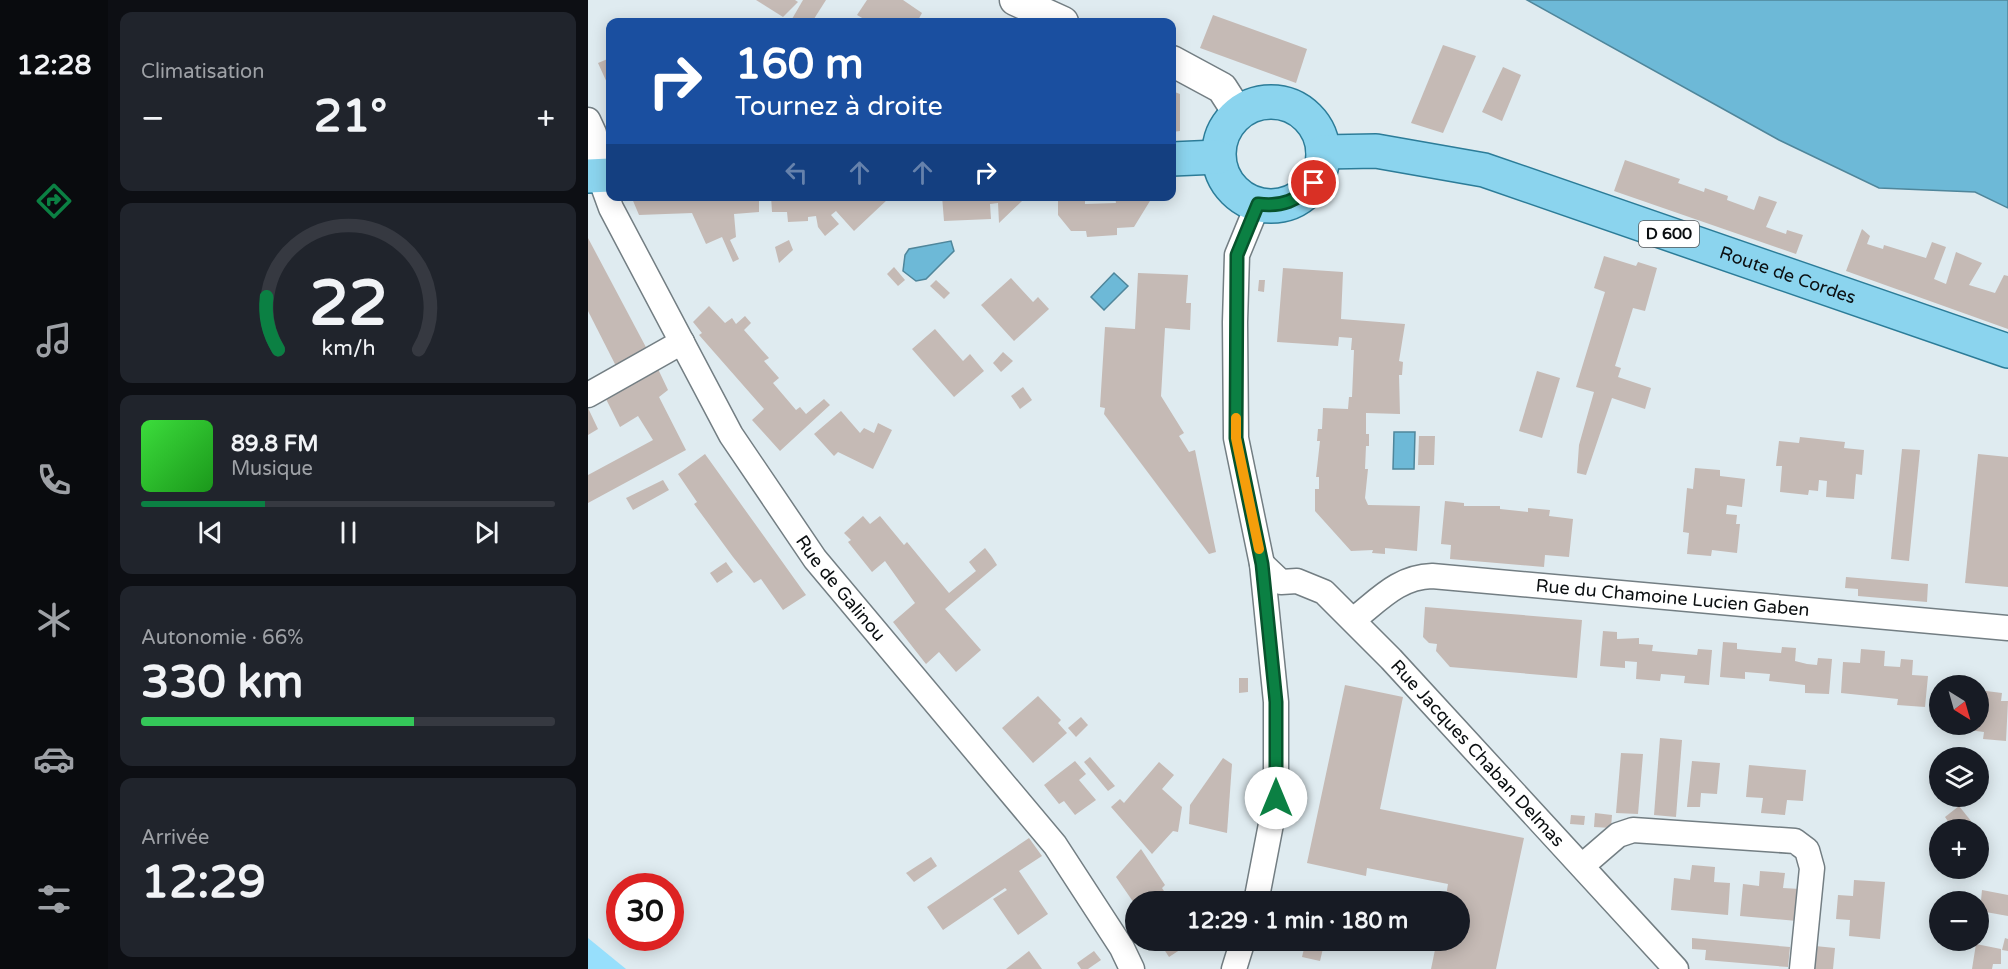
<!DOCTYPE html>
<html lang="fr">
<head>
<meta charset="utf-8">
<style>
	:root { --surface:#171b24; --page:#20242c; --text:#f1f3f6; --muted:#9ea1a6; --line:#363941; --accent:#0b8043 }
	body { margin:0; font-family:"Varela Round",sans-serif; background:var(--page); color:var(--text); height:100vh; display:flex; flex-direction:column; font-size:22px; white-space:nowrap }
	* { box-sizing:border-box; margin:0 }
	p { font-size:20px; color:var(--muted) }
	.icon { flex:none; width:33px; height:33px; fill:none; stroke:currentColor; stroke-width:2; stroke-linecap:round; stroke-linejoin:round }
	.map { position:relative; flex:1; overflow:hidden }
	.panel { display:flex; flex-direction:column; gap:12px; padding:12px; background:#0d0f14; width:480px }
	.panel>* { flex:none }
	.guide { position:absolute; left:18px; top:18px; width:570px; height:183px; border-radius:12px; box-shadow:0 3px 15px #0003; background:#1a4fa0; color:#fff; overflow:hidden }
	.needle { width:39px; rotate:143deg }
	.controls { position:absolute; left:1341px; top:675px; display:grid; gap:12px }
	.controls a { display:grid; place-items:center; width:60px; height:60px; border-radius:50%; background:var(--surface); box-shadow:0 3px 15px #0003; font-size:30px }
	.speed { position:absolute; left:18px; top:873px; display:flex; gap:12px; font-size:30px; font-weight:700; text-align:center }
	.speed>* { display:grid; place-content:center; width:78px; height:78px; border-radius:50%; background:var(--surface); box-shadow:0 3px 15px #0003; line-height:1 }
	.speed .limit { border:9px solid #d22; background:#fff; color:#111 }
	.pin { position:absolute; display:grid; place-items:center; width:51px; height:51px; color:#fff; margin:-26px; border:3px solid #fff; border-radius:50%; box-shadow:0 2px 6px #0007 }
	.me { position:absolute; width:66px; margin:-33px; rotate:0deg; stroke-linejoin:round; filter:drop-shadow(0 0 4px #0008) }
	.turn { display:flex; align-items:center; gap:21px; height:126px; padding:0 30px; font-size:27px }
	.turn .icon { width:78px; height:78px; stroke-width:2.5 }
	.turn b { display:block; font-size:42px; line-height:51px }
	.lanes { display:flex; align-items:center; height:57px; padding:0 30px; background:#0003; justify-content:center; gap:30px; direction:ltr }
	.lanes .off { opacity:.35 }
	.big { font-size:45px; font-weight:700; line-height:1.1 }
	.panel .widget { flex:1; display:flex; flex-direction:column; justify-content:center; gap:9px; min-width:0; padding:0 21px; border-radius:12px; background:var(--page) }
	.panel .dial { align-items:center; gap:0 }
	.dial svg { height:156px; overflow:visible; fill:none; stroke:var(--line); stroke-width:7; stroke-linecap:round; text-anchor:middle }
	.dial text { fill:var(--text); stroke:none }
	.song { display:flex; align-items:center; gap:18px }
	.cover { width:72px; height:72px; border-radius:9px; background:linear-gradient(135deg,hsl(120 70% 55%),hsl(120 70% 35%)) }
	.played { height:6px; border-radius:3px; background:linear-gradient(90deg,var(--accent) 30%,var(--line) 30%) }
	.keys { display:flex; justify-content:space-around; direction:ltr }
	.heat { display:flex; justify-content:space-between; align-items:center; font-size:33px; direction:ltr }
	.charge { height:9px; border-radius:4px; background:linear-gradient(90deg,#34c759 66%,var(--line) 0) }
	.trip { position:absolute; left:537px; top:891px; width:345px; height:60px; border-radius:30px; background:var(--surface); box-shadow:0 3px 15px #0003; font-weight:700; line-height:60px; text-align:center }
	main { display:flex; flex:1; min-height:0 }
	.tabs { display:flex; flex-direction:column; width:108px; justify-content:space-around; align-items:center; background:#090b0e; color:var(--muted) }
	.tabs .icon { width:42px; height:42px }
	.tabs .active { color:var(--accent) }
	.tabs b { font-size:27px; color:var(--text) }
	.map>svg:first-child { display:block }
	.green { fill:#97dffc }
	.water { fill:#6db9d7; stroke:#4f869b; stroke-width:1.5 }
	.building { fill:#c5bab5 }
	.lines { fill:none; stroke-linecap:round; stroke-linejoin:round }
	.minor-casing { stroke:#737e83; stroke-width:27 }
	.tertiary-casing { stroke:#737e83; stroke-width:33 }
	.primary-casing { stroke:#2c7c98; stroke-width:36 }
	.minor { stroke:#fff; stroke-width:24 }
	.tertiary { stroke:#fff; stroke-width:30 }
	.primary { stroke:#8bd4ee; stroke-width:33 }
	.route-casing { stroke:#07532c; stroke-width:15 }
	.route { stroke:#0b8043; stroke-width:10 }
	.slow { stroke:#f59e0b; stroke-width:10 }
	.labels { text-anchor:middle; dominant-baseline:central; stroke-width:6; stroke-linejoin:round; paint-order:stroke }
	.shield { fill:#fff; stroke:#545658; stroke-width:1.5 }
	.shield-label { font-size:16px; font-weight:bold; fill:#0a0e10 }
	.street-label { font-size:18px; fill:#0a0e10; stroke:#fff }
</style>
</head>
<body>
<main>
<nav class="tabs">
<b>12:28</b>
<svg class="icon active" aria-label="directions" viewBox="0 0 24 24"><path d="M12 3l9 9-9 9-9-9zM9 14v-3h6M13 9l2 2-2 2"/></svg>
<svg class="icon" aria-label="music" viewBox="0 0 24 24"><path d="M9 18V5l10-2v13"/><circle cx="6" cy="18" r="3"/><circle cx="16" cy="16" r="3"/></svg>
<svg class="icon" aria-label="phone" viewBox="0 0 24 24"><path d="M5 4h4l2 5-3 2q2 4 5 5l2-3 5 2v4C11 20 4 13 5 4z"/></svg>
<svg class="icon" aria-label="climate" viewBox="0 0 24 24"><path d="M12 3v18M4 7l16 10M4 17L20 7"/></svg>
<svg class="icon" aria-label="car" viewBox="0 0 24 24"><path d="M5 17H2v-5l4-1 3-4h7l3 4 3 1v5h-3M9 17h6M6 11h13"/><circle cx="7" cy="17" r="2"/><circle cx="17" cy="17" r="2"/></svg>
<svg class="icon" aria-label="filters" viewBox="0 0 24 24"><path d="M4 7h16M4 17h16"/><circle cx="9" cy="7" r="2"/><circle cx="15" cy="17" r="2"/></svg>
</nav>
<section class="panel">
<div class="widget"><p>Climatisation</p>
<div class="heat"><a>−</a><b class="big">21°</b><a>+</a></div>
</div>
<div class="widget dial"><svg viewBox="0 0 100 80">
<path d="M14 69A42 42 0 1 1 86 69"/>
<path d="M14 69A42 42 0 0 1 8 42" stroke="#0b8043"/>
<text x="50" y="56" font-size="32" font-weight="700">22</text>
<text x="50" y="72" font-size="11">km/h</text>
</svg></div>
<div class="widget">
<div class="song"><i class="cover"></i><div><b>89.8 FM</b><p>Musique</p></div></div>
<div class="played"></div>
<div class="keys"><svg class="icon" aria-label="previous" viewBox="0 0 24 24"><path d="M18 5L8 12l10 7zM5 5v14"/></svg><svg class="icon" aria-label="pause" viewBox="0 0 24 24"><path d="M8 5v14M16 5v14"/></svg><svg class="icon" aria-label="next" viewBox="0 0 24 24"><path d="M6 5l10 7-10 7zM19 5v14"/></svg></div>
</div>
<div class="widget"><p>Autonomie · 66%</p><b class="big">330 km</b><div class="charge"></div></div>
<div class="widget"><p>Arrivée</p><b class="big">12:29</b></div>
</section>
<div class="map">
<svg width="1420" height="969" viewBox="0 0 1420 969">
	<rect width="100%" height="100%" fill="#dfebf0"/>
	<!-- green -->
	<path class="green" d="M0,938L38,969H0Z"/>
	<!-- water -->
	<g class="water">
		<path d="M939,0H1420V208L1387,192L1291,188L1191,140Z"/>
		<path d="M363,241L366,251L338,279L328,281L315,271L317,255L321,249Z"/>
		<path d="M526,273L540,286L516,310L503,297Z"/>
		<path d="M806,432H827L826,469H805Z"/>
	</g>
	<!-- building -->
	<g class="building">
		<path d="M168,0H207L210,2L195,17Z"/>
		<path d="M215,0H238L224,22H210L204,19Z"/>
		<path d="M279,0H315L334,13L329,22H281L269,15Z"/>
		<path d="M625,15L719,49L708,83L612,48Z"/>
		<path d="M855,45L888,56L855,133L823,123Z"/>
		<path d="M22,58V84L20,85L10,63Z"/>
		<path d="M915,67L933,75L914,121L894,112Z"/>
		<path d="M584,91L592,94V131L584,132Z"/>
		<path d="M1037,160L1092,179L1090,183L1116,192L1117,188L1140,196L1139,200L1166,210L1171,196L1189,202L1178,227L1198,234L1199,230L1215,235L1208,254L1026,191Z"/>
		<path d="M43,196H171V212L146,214L148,237L142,240L151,259L145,262L134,237L118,244L104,213L51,215Z"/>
		<path d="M183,196H292L300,199L266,231L248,211L243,215L251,224L237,236L230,227L228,216L220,217V221L200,222L199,212H184Z"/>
		<path d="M354,196H434V201L411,223L410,203L402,204L403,219L356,221Z"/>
		<path d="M565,196L546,227L529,228V235L499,237L498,231H483L470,215V199L497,198V204L528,203L527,197Z"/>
		<path d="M1274,229L1282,236L1279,244L1295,249L1296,245L1338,258L1344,242L1358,247L1346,279L1358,284L1368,252L1394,263L1381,285L1407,293L1416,275L1420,276V329L1258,271Z"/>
		<path d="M0,238L60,351L29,368L0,311Z"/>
		<path d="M201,240L205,250L191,263L187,247Z"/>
		<path d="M1016,256L1048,266L1050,262L1069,268L1057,311L1045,308L1027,366L1033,368L1030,377L1063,388L1057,409L1024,398L998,475L989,473L991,445L1006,392L988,387L1017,292L1006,288Z"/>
		<path d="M306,267L317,280L310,286L299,274Z"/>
		<path d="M695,268L755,272L753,319L817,324L811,361L815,362L814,375H811L812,414L778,413V434H781V446H778L777,469H780L777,498L780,505L832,506L829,551L797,548V554L784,553L785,550L763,551L727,511V489H731V477H728L732,441H729L730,429H734L735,408L760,409L761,397H764L766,350H763L764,338L751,337L750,346L689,342Z"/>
		<path d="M550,273L600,275L598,303H603L602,330L577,328L573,396L596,433L591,436L601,452L607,450L628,552L621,554L516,414L517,408L512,407L517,327L547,329Z"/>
		<path d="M423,278L445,302L450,297L461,309L426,341L393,305Z"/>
		<path d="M348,280L362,293L356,299L342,286Z"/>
		<path d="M671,280H677L676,292L670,291Z"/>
		<path d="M121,306L137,323L144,318L148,324L157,316L163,323L156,330L181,358L176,361L191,378L185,383L208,410L212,407L218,414L236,399L242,405L192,451L164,420L176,409L111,335L114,333L105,322Z"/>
		<path d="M347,329L375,361L382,354L396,371L366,397L324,349Z"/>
		<path d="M415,352L425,361L413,372L405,363Z"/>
		<path d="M70,369L80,390L71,397L98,450L0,503V475L65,440L50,416L32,427L18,399Z"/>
		<path d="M949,371L972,378L954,438L931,431Z"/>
		<path d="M435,387L444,400L432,409L423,396Z"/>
		<path d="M0,408L10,429L0,435Z"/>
		<path d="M253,411L272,433L276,428L286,433L290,423L304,430L285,469L250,452L246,456L226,434Z"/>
		<path d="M831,436H847L846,465H830Z"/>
		<path d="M1212,437L1257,442L1256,448L1276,450L1274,475L1268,474L1266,499L1238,497L1239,481L1231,480L1230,491L1221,490L1220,495L1192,492L1194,466H1188L1191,441L1211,443Z"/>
		<path d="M1314,449L1332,450L1321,561L1303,559Z"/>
		<path d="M117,454L218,595L195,610L173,579L166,583L145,557L106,504L109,502L90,474Z"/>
		<path d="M1390,454L1420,457V587L1377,583Z"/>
		<path d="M1107,468L1132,470V476L1157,479L1154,507L1139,505L1138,514L1149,515L1148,524H1152L1149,553L1124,550L1123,556L1099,554L1101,533L1095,532L1099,488L1105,489Z"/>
		<path d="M75,480L81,490L45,510L38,498Z"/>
		<path d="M857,501L876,503V506H912V509L940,512V508L962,510L961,516L985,519L981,557L957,555L956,567L862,559L863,545L853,544Z"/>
		<path d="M275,516L282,524L292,516L316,545L319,542L361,593L388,571L381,562L397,548L404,557L409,565L357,609L393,650L368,672L351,652L338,664L305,622L327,603L297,561L284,572L260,542L263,540L256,533Z"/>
		<path d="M138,562L145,572L129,583L122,573Z"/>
		<path d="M1258,577L1340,584L1339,602L1270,596V589L1257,588Z"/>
		<path d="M837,607L994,620L989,678L862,667L848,651L849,644L841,643L835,637Z"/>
		<path d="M1015,631L1029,632V639L1051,638V644L1065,645L1064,651L1109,655L1110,649L1124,650L1121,685L1096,683L1097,676L1073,674L1072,681L1048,679L1049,662L1037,661V668L1012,666Z"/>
		<path d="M1135,642L1149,643V649L1159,650L1193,653L1194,647L1208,648L1207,661L1219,664L1229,665L1230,658L1244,659L1241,694L1217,693V685L1181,681L1182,674L1157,672V679L1132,677Z"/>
		<path d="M1273,649L1297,651L1296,666L1312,667L1313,659L1325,660L1324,675L1340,676L1337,707L1309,705L1310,699L1253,693L1255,662L1272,663Z"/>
		<path d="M651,678H660V692L651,693Z"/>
		<path d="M757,685L815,697L792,809L936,838L908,969H843L849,940H872V902H857L860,884L779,868L778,876L719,863Z"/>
		<path d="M1390,690L1414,693L1413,701H1420L1418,741L1395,739L1396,732L1381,730L1382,724H1390Z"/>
		<path d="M450,696L473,720L470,723L479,733L445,763L414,728Z"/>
		<path d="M493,717L500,725L488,737L480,728Z"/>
		<path d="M1072,738L1094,740L1088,817L1066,815Z"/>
		<path d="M1033,753L1055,754L1050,814L1028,813Z"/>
		<path d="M502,757L527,786L520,791L496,762Z"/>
		<path d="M635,758L644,764L639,833L601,824L602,805Z"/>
		<path d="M487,761L498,774L491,780L508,800L487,815L476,801L471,804L456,785Z"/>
		<path d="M1104,761L1132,763L1129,794L1113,793L1112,807H1099Z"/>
		<path d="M571,762L586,775L574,789L594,807L590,832L585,831L564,854L523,807L532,799L536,803Z"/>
		<path d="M1161,765L1218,770L1215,801L1199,800L1197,815L1173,813L1175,798L1158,797Z"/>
		<path d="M1371,806L1383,821L1372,830H1366L1357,817Z"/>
		<path d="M1007,813L1024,815L1023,828L1006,827Z"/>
		<path d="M983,815L997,816L996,825L982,824Z"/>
		<path d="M441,838L454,856L431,871L460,914L430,935L405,899L419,890L417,888L355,930L339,907Z"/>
		<path d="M553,849L577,885L574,888L583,902H548V906L528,877Z"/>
		<path d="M343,857L349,866L326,882L318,873Z"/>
		<path d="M1104,865L1127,867L1126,882L1142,883L1140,915L1083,910L1086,878L1102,880Z"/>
		<path d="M1172,871L1197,873L1195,888L1212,889L1209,921L1152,916L1155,884L1171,886Z"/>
		<path d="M1266,880L1297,882L1292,939L1261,936L1262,920L1248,919L1250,895L1265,896Z"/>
		<path d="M1394,890L1420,895V916L1392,911Z"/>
		<path d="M1104,938L1202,947L1200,967L1117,960L1118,950L1104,949Z"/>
		<path d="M1417,938L1420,939V951L1414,950Z"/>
		<path d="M570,940H607L581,957Z"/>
		<path d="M718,940H737L732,961L714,957Z"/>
		<path d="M1388,944L1413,949V964H1405L1404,969H1384Z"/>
		<path d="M1227,946L1247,948L1245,969H1225Z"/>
		<path d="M441,951L454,969H418Z"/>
		<path d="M506,951L513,960L500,969H493L489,963Z"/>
	</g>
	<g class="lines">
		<defs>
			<g id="minor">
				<path id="s1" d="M0,120L6,133L11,175L23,208L143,435L227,559L467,845L534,948L544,969"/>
				<path d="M0,395L94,342"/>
				<path id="s2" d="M674,564L693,582L709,581L736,592L803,659L1088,969"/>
				<path id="s3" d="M765,620C791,600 810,577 844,576L1420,628"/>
				<path d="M994,866L1030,835L1045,830L1207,841L1219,850L1224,868L1214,969"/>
				<path d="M668,902L688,798V702L674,564L648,438L647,322L649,255L670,204"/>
				<path d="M646,969L655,940"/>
			</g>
			<g id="tertiary">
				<path d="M427,0L475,22"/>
				<path d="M584,61L634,88L650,113"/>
			</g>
			<g id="primary">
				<circle cx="683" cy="154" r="52"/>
				<path id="s4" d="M735,152L788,151L896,170L1420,351"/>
				<path d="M584,159L630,157"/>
				<path d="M0,176L22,175"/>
			</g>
		</defs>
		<!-- minor casing -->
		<use href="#minor" class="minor-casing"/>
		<!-- tertiary casing -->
		<use href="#tertiary" class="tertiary-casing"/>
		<!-- primary casing -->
		<use href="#primary" class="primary-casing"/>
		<!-- minor -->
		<use href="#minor" class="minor"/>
		<!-- tertiary -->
		<use href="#tertiary" class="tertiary"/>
		<!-- primary -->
		<use href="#primary" class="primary"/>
	</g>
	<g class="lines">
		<defs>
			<path id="route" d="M688,798V702L674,564L648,438L649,255L670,204C694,207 709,201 726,183"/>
		</defs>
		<!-- route casing -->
		<use href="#route" class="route-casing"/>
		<!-- route -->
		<use href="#route" class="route"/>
		<!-- slow -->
		<path class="slow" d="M648,418V438L671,549"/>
	</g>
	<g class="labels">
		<!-- shield labels -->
		<rect class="shield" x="1051" y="221" width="60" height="26" rx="4.5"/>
		<g class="shield-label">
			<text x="1081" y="234">D 600</text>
		</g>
		<!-- street labels -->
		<g class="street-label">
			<text stroke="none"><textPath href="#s4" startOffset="484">Route de Cordes</textPath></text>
			<text stroke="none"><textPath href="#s1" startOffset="537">Rue de Galinou</textPath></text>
			<text stroke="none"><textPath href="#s3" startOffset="334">Rue du Chamoine Lucien Gaben</textPath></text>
			<text stroke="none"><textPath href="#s2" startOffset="294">Rue Jacques Chaban Delmas</textPath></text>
		</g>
	</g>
</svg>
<div class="controls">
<a><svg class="needle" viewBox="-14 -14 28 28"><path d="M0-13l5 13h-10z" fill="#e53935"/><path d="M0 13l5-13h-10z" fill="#9ea1a6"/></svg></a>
<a><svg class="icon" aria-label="layers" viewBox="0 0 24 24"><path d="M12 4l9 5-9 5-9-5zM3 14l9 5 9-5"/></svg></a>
<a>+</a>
<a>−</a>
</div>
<div class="speed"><div class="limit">30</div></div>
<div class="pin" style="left:726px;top:183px;background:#d93025"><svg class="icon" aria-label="arrive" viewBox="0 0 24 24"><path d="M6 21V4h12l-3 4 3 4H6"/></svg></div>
<svg class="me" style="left:688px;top:798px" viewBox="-20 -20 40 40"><circle r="19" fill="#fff"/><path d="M0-13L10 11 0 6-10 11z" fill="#0b8043"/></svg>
<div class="trip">12:29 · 1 min · 180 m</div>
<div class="guide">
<div class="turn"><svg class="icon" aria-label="right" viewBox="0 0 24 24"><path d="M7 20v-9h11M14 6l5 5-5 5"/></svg><div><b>160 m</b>Tournez à droite</div></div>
<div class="lanes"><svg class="icon off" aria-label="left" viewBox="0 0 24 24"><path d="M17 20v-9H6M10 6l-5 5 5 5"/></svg><svg class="icon off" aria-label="ahead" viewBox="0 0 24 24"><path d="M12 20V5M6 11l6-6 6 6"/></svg><svg class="icon off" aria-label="ahead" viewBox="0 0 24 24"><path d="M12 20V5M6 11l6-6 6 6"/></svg><svg class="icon" aria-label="right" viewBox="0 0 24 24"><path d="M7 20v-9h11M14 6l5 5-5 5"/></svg></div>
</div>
</div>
</main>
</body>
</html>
